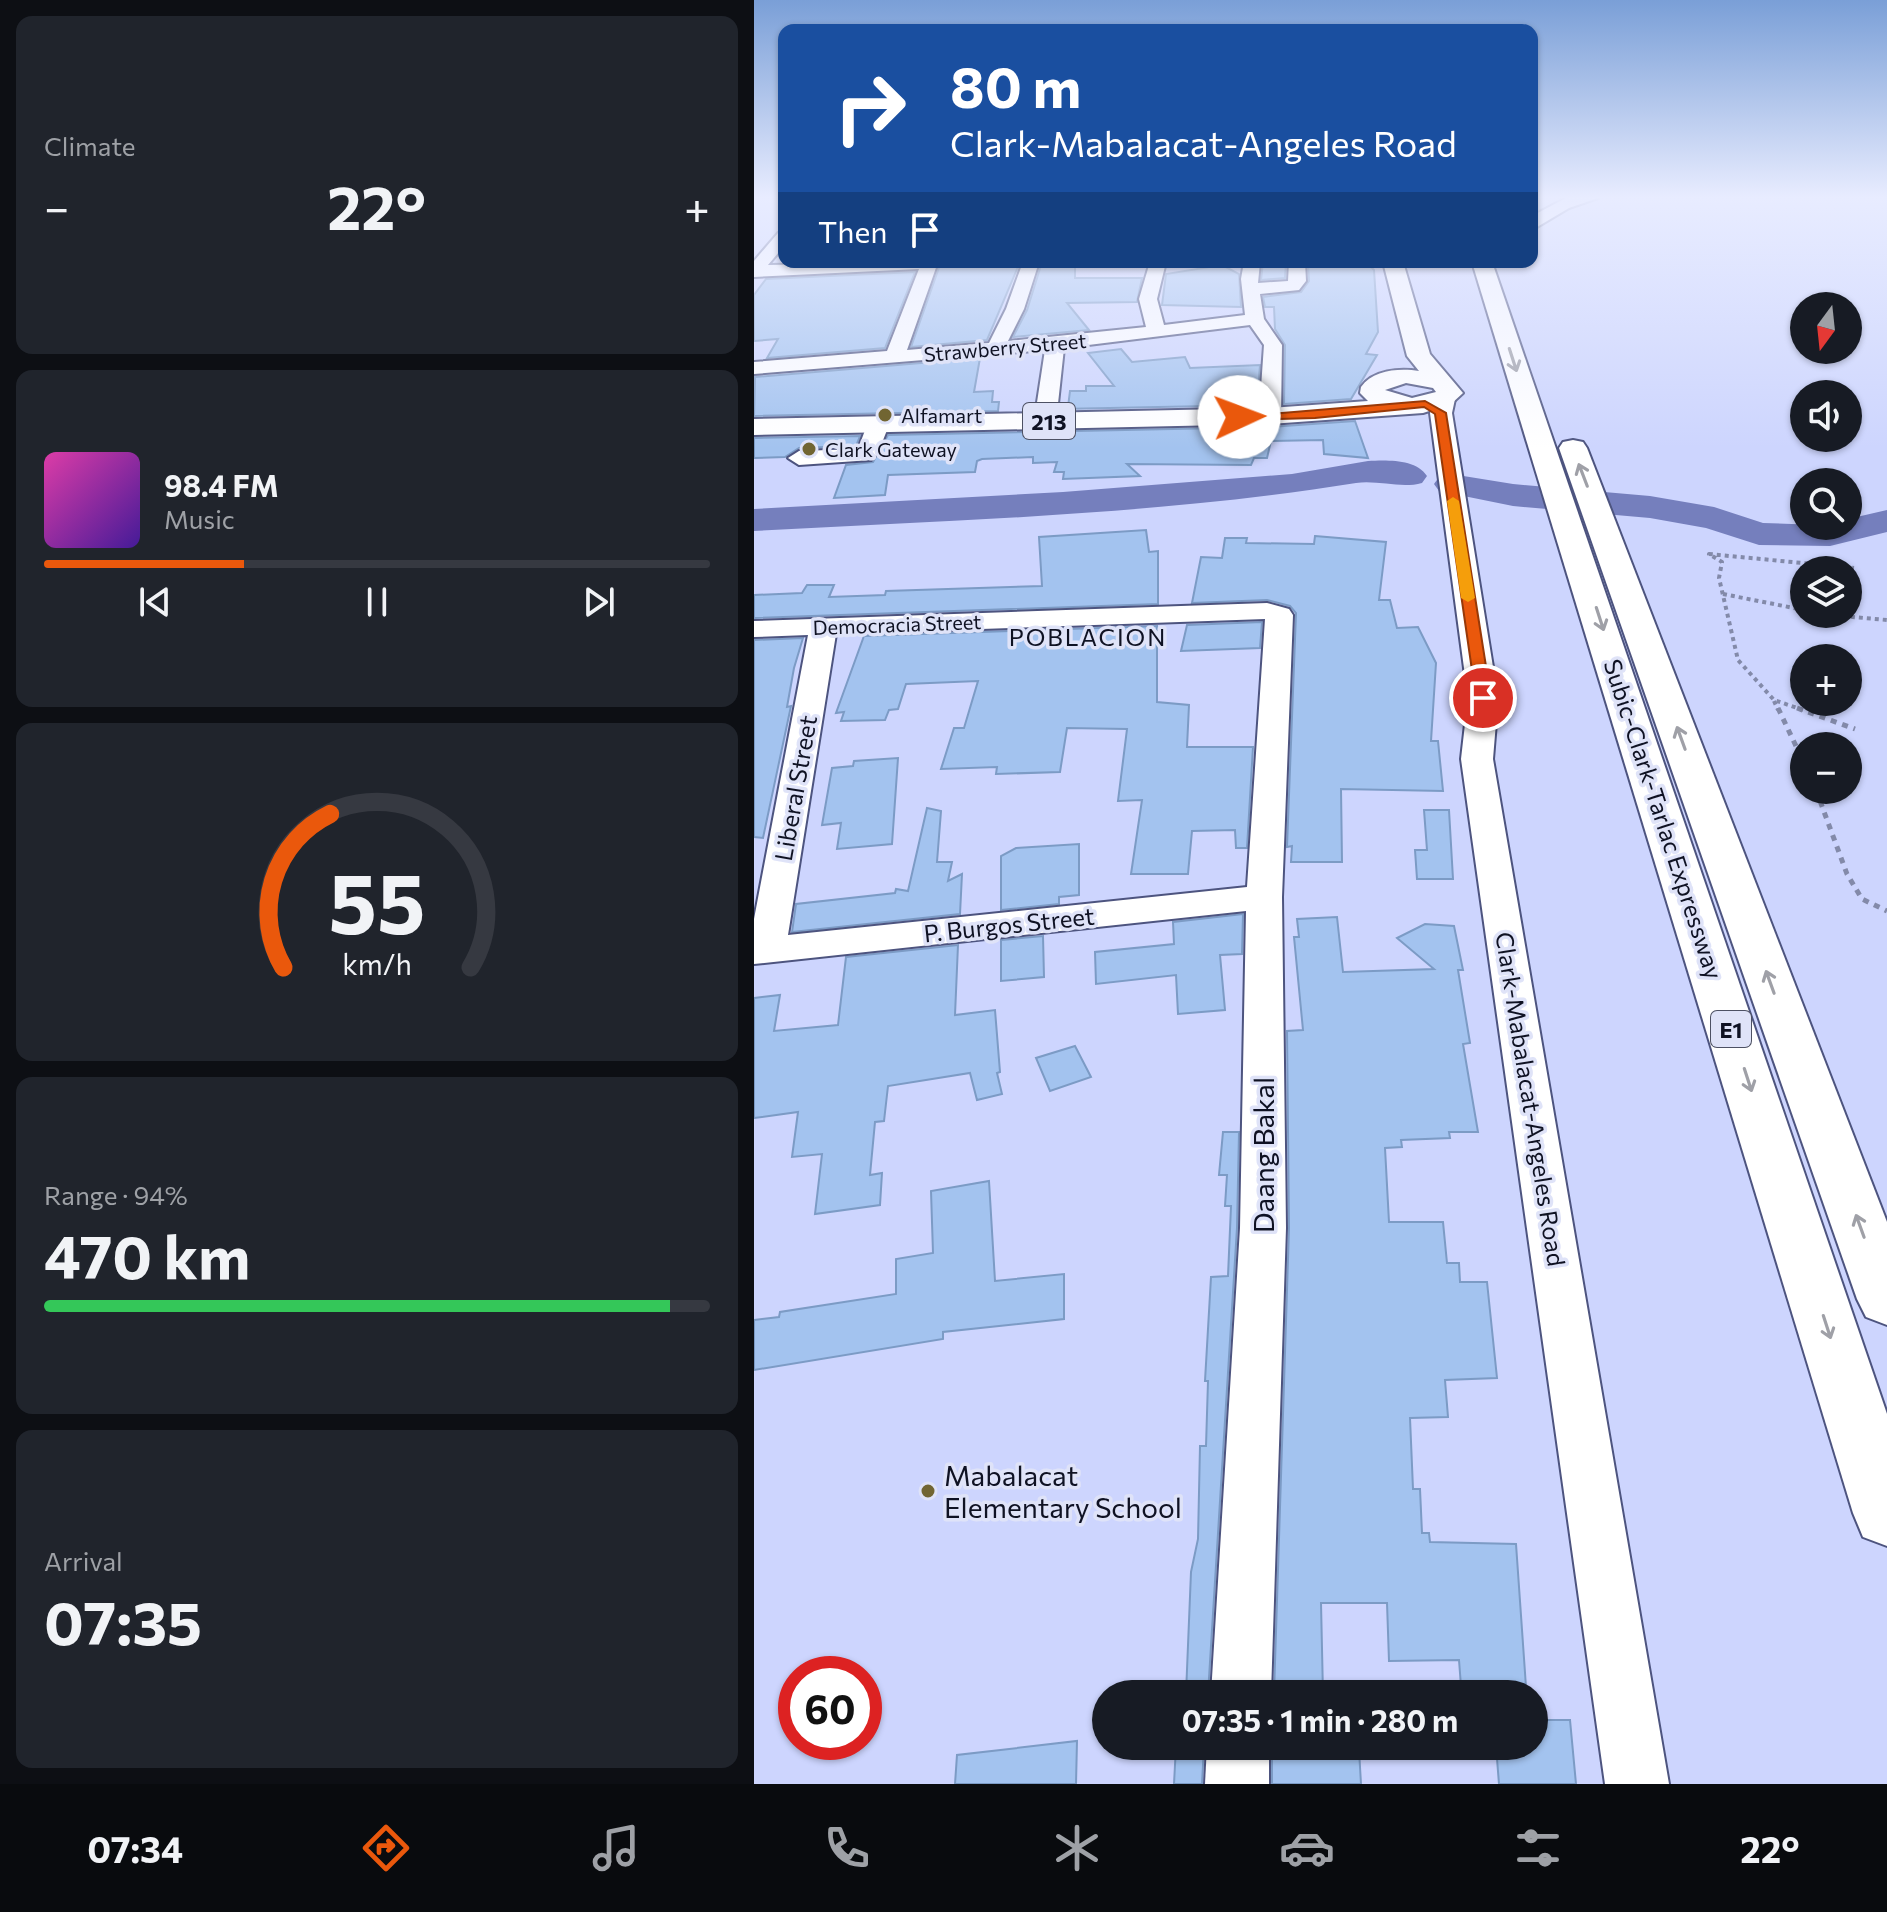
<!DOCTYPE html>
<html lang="en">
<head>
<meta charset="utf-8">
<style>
	:root { --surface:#171b24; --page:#20242c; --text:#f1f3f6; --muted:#9ea1a6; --line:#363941; --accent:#ea580c }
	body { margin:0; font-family:Commissioner,sans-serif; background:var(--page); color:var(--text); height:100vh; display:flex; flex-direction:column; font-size:30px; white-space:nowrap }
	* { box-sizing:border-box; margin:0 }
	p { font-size:26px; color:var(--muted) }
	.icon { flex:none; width:44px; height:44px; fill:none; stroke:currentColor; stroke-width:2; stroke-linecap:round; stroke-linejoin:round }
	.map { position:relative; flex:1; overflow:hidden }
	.panel { display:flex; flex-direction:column; gap:16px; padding:16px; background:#0d0f14; width:754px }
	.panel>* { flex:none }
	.banner { position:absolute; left:24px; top:24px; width:760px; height:244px; border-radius:16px; box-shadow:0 2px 6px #0004; background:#1a4fa0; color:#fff; overflow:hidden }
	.needle { width:52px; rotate:195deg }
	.controls { position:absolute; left:1036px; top:292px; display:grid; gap:16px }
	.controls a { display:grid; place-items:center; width:72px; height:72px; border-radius:50%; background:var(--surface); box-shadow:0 2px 6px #0004; font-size:40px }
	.speed { position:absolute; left:24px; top:1656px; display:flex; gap:16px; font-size:40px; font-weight:700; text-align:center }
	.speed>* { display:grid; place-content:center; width:104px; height:104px; border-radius:50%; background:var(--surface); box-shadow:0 2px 6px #0004; line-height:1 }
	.speed .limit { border:12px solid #d22; background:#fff; color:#111 }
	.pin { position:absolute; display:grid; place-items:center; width:68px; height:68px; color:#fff; margin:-34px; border:4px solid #fff; border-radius:50%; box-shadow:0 2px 8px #0007 }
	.me { position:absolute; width:88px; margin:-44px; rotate:88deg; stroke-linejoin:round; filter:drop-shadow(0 0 6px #0008) }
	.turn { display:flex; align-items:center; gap:28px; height:168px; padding:0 40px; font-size:36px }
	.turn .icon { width:104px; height:104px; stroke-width:2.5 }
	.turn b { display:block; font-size:56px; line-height:68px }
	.then { display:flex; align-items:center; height:76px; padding:0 40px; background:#0003; gap:16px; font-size:30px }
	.big { font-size:60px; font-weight:700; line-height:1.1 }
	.panel .card { flex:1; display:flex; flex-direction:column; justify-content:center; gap:12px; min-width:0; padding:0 28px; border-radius:16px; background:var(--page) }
	.panel .dial { align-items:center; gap:0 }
	.dial svg { height:208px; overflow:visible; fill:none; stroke:var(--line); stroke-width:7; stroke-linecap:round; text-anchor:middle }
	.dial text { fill:var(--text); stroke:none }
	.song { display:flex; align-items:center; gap:24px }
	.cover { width:96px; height:96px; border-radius:12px; background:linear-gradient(135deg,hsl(320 70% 55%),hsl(260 70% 35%)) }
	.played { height:8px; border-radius:4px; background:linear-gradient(90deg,var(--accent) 30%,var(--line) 30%) }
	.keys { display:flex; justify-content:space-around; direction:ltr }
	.heat { display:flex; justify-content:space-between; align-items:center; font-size:44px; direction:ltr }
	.charge { height:12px; border-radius:6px; background:linear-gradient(90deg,#34c759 94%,var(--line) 0) }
	.trip { position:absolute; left:338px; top:1680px; width:456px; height:80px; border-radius:40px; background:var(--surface); box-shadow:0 2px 6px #0004; font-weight:700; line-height:80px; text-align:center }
	.tabs { display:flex; height:128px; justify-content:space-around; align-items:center; background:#090b0e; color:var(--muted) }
	.tabs .icon { width:56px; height:56px }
	.tabs .selected { color:var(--accent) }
	.tabs b { font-size:36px; color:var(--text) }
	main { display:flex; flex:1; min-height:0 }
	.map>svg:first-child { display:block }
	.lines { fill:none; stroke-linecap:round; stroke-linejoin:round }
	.river { fill:#757fbd; fill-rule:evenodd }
	.building { fill:#a3c3ef; stroke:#7c9bc5; stroke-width:2 }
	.minor-casing { stroke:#4d547f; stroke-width:4 }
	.major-casing { stroke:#4d547f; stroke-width:4 }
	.highway-casing { stroke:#4d547f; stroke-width:4 }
	.path-far1 { stroke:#838aa9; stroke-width:4; stroke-dasharray:4 4; stroke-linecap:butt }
	.path { stroke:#838aa9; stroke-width:5; stroke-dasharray:6 6; stroke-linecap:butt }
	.minor { fill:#fff; fill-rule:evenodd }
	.major { fill:#fff; fill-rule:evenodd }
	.highway { fill:#fff; fill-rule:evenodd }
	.oneway { stroke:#9fa0a7 }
	.route { fill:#ea580c; stroke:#983908; stroke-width:2 }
	.slow { fill:#f59e0b }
	.poi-dot { fill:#716532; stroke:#dfe3f8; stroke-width:3 }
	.labels { text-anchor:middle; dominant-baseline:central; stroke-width:7; stroke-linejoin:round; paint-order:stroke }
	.far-street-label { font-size:20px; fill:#0f1223; stroke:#dfe3f8 }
	.far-poi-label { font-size:20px; fill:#0f1223; stroke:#dfe3f8; text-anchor:start }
	.shield { fill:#dfe3f8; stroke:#4d5163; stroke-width:2 }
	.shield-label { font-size:22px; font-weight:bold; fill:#0f1223 }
	.far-quarter-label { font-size:24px; letter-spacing:2px; fill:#0f1223; stroke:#dfe3f8 }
	.street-label { font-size:24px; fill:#0f1223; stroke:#dfe3f8 }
	.near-street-label { font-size:28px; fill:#0f1223; stroke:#dfe3f8 }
	.near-poi-label { font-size:28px; fill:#0f1223; stroke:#dfe3f8; text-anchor:start }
</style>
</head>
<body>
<main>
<section class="panel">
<div class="card"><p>Climate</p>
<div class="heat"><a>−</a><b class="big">22°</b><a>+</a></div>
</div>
<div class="card">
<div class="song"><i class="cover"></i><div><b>98.4 FM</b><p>Music</p></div></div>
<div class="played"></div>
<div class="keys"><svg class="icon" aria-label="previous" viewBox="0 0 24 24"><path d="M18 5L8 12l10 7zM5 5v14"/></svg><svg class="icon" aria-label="pause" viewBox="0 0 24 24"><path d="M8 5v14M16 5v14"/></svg><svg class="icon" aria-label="next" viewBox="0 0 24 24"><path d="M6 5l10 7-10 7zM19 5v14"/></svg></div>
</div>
<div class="card dial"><svg viewBox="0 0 100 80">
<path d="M14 69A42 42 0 1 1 86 69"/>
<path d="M14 69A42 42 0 0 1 32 10" stroke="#ea580c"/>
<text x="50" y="56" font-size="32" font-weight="700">55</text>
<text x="50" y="72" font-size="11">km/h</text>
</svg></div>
<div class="card"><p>Range · 94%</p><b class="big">470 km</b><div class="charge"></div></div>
<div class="card"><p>Arrival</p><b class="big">07:35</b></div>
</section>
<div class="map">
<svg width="1133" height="1784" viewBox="0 0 1133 1784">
	<rect width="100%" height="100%" fill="#cdd5fe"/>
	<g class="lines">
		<!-- river -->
		<g class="river">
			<path d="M614,461C633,460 662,459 673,476L668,483C647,489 625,480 602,483C404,515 201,520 0,531V509L309,492L538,474Z"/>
			<path d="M697,474L759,484L896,496L960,507L1009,523L1094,526V519L1133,510V532L1076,546L1005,545L952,528L896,518L759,506L685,491L680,484L685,477Z"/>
		</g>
	</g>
	<!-- building -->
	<g class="building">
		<path d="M187,262H266L233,340L157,347Z"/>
		<path d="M288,262H321V278H388L383,302L313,303L335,330L259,337L273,310Z"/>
		<path d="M509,262H532L531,278L507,280Z"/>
		<path d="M554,262H612L620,270L624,332L612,354L623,355L597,399L530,404L531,345L521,329L520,307H511L509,297L547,292L555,281Z"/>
		<path d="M468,265L485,274L487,307L408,305L412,274Z"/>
		<path d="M161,272L131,348L13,358L24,339L0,341V295L12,279Z"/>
		<path d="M367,349L378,362L431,357L436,368L506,365L503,405L306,409L314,407L316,391H332V386H360L334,353Z"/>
		<path d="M226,358L220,392L239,391L238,402H245L244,411L0,416L1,377Z"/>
		<path d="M601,421L614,458L570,454L569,440L517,441L513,458H500L497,465L373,464L386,476L309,479L310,472H300L303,462L279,463V457L228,459L223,461L221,472L134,475L131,495L80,498L92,465L119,462L134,435L516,427Z"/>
		<path d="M106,436L102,446L45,448L31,457L0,458V438Z"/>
		<path d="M392,530L395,552L404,551V604L0,618V595L48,593L53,585H80L75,597L131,595L132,591L288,586L285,537Z"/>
		<path d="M561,536L632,542L625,600H636L643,628L664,627L682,663L677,741H684L689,791L587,789L588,862H537L538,846L533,847L542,613L536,606L513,600L438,603L447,557L468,558L471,538H493L492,543L560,544Z"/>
		<path d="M508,622L506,648L427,651L433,625Z"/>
		<path d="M403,626V702L435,705L433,747H499L493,848H482L481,830L438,831L434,874H377L388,800L364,801L373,729L313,728L306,772L242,774L243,767L187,769L200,728H210L224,681L152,684L144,709L135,710L131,720L87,721L90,712L82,713L110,636Z"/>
		<path d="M49,638L40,668L33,707L37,706L9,838L0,837V640Z"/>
		<path d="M144,758L138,844L83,849L87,823L68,825L78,768L99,766L100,761Z"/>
		<path d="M173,808L187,811L183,862H198L194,881L208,874L206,914L38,932L42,904L141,893L142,889L154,891Z"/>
		<path d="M670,810H695L699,879H663L661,850H673Z"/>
		<path d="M325,844V895L305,897V904L247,910V856L262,848Z"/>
		<path d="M489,914L488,954L466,955L471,1010L424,1014L422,975L342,984L341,952L420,944L419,922Z"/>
		<path d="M583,917L589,972L680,969L643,938L671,924L700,926L709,970H704L716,1043L709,1044L724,1132H695L696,1138L647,1140L648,1147L631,1148L635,1222H689L693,1263H705L706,1282H733L743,1378L691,1380L694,1417L656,1418L659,1489H666L668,1533H675L676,1542L762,1544L772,1687L707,1686L705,1660L635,1661L633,1603H567L569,1694H520L535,1228L533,1031L549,1030L540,937H545L543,919Z"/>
		<path d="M289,936L290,977L247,981V940Z"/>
		<path d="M204,945L201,1015L241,1010L246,1072L243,1073L248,1094L223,1100L216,1073L134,1086L130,1121L121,1122L116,1175L128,1173L126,1205L61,1214L68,1154L38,1157L44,1112L0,1118V998L26,995L20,1031L84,1025L92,957Z"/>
		<path d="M321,1046L337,1077L296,1091L282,1058Z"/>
		<path d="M469,1132H485L483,1228L454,1694H432L437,1572L444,1539L446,1446H452L454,1381H451L457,1277L474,1276L477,1206H471L473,1175H465Z"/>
		<path d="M235,1181L241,1281L310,1274V1319L189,1332V1339L0,1370V1320L25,1317L26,1312L142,1294V1259L179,1253L177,1191Z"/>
		<path d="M780,1720H816L822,1784H745L742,1746H780Z"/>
		<path d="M323,1741L322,1784H201L203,1755Z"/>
		<path d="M422,1746H450L448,1784H420Z"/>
		<path d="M518,1748H529V1753L605,1750L607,1784H518Z"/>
	</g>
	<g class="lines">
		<defs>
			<g id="minor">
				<path d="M30,231V246L14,265L184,262L153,350L235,343L252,309L269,262H285L270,309L254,341L392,327L385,299L396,262H412L403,299L410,325L491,315L487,279L490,262H506L504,283L534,281L535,262H551L552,281L545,290L506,294L510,319L528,345L527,416L516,422L505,416L510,345L496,325L310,348L302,422L291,428L280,422L291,350L0,374V362L133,351L165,269L0,277V261L24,233Z"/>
				<path d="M691,393L701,399L698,413L744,698L739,759L915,1784H851L707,759L714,698L676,413L684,395Z"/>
				<path d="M124,419L135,425L124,453L117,460L45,465L34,458L45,451L104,449L113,425Z"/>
				<path d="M513,603L535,609L539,615L528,897L532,1228L517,1694H457L486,1228L492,911L0,964V919L54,635L0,637V621ZM511,619L493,887L34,935L82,634Z"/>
				<path d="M453,1746H515V1784H451Z"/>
			</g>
			<g id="major">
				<path d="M812,198H844L815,208L778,230V216Z"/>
				<path d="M629,262H649L676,354L709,393L697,404L669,413L516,424L0,435V419L516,408L614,401L606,393L607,387C619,370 645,368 665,371L653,356ZM652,383L679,388L682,392L658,398L631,390Z"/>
			</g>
			<g id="highway">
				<path d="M718,262H738L1133,1414V1546L1109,1537L1099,1513Z"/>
				<path d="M819,440L829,442L833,448L1133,1222V1325L1112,1317L1103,1299L805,448L809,442Z"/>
			</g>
		</defs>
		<!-- minor casing -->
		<use href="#minor" class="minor-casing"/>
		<!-- major casing -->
		<use href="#major" class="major-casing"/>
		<!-- highway casing -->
		<use href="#highway" class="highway-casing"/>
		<!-- path-far1 -->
		<g class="path-far1">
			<path d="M969,594L1050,610"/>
			<path d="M1065,614L1133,620"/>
			<path d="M1020,701L1024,710"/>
			<path d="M1049,710L1020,700L984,660L965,578L968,562L955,554L1100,568"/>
		</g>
		<!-- path -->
		<g class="path">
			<path d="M1024,708L1050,763"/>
			<path d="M1043,708L1101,729"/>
			<path d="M1062,790L1093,874L1108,899L1133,911"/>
		</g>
		<!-- minor -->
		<use href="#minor" class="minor"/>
		<!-- major -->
		<use href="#major" class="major"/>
		<!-- highway -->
		<use href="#highway" class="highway"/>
	</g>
	<!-- one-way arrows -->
	<defs><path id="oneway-shaft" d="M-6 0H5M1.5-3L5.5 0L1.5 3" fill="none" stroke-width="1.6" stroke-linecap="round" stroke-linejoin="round" transform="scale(2)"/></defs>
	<g class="oneway">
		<use href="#oneway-shaft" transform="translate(759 360) rotate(72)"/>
		<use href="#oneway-shaft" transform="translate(829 475) rotate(-111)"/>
		<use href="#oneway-shaft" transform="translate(846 619) rotate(72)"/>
		<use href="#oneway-shaft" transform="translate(927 738) rotate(-110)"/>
		<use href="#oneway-shaft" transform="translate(1016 982) rotate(-110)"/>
		<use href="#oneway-shaft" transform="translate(994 1080) rotate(72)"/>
		<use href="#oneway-shaft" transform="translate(1106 1226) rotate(-110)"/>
		<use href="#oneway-shaft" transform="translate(1073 1327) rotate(72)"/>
	</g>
	<!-- sky -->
	<linearGradient id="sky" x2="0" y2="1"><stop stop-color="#7a9fd7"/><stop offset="0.44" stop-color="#e8ecff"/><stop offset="1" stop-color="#e8ecff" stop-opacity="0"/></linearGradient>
	<rect width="1133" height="448" fill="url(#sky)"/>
	<!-- route -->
	<path class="route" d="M671,401L692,413L737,698L729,702L722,698L681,414L670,407L561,418L485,420L479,417Z"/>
	<!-- slow -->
	<path class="slow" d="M699,497L705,501L721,598L714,602L707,598L693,501Z"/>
	<!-- markers -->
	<g class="poi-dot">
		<circle cx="131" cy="415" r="8"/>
		<circle cx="55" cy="449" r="8"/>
		<circle cx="174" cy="1491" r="8"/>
	</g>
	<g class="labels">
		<!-- far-street labels -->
		<g class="far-street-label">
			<text transform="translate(251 347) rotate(-5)">Strawberry Street</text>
			<text transform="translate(143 624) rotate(-2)">Democracia Street</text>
		</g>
		<!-- far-poi labels -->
		<g class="far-poi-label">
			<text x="147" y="415">Alfamart</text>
			<text x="71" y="449">Clark Gateway</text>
		</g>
		<!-- shield labels -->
		<g class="shield">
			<rect x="269" y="403" width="52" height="36" rx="6"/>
			<rect x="957" y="1011" width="40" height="36" rx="6"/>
		</g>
		<g class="shield-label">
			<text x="295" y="421">213</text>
			<text x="977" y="1029">E1</text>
		</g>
		<!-- far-quarter labels -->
		<g class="far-quarter-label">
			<text x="334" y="636">POBLACION</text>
		</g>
		<!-- street labels -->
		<g class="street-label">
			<text transform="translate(41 788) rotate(-80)">Liberal Street</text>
			<text transform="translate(910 819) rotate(72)">Subic-Clark-Tarlac Expressway</text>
			<text transform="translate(255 924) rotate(-6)">P. Burgos Street</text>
			<text transform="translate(777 1099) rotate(81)">Clark-Mabalacat-Angeles Road</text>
		</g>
		<!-- near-street labels -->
		<g class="near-street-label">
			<text transform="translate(509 1155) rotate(-90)">Daang Bakal</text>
		</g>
		<!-- near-poi labels -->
		<g class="near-poi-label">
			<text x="190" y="1475">Mabalacat<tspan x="190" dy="32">Elementary School</tspan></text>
		</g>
	</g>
</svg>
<div class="controls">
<a><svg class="needle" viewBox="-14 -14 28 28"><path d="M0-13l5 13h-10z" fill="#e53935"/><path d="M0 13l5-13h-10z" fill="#9ea1a6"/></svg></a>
<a><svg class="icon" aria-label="sound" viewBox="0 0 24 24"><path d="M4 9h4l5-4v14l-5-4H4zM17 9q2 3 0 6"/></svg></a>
<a><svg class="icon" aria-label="search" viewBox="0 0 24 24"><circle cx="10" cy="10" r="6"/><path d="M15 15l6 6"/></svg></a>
<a><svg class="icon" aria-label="layers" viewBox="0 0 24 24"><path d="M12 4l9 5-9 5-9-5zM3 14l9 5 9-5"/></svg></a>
<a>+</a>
<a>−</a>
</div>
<div class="speed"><div class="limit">60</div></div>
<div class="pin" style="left:729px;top:698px;background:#d93025"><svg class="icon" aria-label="arrive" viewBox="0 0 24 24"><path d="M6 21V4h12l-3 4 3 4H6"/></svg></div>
<svg class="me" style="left:485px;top:417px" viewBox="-20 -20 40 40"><circle r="19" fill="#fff"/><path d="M0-13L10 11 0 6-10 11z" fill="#ea580c"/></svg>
<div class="trip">07:35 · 1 min · 280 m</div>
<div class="banner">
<div class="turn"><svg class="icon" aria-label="right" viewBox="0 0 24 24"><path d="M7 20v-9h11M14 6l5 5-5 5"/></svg><div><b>80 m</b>Clark-Mabalacat-Angeles Road</div></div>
<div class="then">Then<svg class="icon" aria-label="arrive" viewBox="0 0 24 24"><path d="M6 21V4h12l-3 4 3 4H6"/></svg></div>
</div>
</div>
</main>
<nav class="tabs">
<b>07:34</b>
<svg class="icon selected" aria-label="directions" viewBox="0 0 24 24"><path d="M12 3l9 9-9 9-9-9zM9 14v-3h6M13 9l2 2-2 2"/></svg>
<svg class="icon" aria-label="music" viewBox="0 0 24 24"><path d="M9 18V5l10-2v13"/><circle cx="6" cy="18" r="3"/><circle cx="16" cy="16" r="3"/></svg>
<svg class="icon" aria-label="phone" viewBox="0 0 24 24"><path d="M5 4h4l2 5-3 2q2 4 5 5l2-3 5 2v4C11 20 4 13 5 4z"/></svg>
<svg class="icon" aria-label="climate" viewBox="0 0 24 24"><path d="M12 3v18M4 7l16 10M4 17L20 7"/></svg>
<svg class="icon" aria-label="car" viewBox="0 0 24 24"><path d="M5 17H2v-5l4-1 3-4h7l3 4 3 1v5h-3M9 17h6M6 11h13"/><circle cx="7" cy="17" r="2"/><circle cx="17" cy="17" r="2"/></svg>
<svg class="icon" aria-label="filters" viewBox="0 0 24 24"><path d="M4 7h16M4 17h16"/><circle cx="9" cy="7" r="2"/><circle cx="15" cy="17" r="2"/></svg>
<b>22°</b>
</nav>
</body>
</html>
